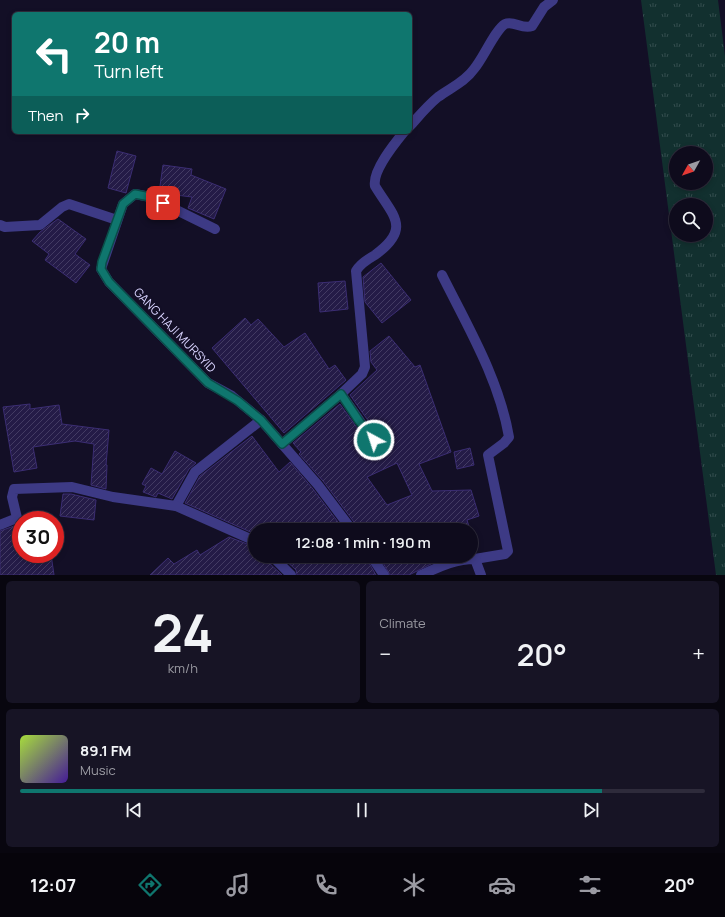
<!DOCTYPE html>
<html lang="en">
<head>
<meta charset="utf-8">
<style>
	:root { --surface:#0e0b1c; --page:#171425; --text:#f1f3f6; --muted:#9b9ba3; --line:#2e2b3b; --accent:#0f766e }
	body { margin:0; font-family:Manrope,sans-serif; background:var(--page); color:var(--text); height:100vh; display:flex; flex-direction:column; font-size:15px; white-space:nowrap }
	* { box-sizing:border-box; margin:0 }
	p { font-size:13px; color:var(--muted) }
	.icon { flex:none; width:22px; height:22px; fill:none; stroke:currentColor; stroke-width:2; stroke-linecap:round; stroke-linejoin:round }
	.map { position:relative; height:575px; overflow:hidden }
	.panel { display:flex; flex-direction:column; gap:6px; padding:6px; background:#08060f; flex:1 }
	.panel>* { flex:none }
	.banner { position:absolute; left:12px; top:12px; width:400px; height:122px; border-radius:6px; box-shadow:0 2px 6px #0003,0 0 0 1px var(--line); background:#0f766e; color:#fff; overflow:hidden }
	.needle { width:26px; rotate:230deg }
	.fabs { position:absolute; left:669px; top:146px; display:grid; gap:8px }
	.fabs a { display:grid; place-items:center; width:44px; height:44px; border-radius:50%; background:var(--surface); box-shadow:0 2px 6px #0003,0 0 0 1px var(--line); font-size:20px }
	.speed { position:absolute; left:12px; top:511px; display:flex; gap:8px; font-size:20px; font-weight:700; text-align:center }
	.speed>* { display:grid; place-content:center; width:52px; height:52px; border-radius:50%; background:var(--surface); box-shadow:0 2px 6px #0003,0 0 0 1px var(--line); line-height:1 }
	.speed .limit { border:6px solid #d22; background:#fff; color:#111 }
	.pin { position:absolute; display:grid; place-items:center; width:34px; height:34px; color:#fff; margin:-17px; border-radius:8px; box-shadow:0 2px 6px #0006 }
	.me { position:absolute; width:44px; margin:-22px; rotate:320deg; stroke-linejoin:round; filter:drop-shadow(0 0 3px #0008) }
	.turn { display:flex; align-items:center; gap:14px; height:84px; padding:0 16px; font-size:18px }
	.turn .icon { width:52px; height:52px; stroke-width:2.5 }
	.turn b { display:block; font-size:28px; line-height:34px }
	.then { display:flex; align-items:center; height:38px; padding:0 16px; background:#0003; gap:8px; font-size:15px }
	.big { font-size:30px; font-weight:600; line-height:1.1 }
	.panel .card { flex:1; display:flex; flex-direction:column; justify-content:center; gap:6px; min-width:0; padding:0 14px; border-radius:6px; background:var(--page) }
	.panel .dial { align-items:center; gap:0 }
	.dial b { font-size:52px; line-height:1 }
	.song { display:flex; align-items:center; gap:12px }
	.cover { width:48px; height:48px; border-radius:6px; background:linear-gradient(135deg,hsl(80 70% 55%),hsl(260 70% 35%)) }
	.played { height:4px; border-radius:2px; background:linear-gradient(90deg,var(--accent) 85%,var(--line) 85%) }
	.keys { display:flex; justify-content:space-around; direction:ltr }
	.heat { display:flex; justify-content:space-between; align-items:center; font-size:22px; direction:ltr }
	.panel .tiles { flex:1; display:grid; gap:6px; grid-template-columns:1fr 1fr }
	.card:last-child { grid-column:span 2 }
	.trip { position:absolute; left:248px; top:523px; width:230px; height:40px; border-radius:20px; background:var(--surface); box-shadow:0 2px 6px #0003,0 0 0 1px var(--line); font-weight:600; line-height:40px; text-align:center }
	.menu { display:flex; height:64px; justify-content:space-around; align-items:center; background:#06040b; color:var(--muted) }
	.menu .icon { width:28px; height:28px }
	.menu .current { color:var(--accent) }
	.menu b { font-size:18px; color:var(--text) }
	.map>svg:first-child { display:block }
	.grass { fill:url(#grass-tufts); fill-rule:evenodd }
	.building { fill:url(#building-hatch); stroke:#3b2d73; fill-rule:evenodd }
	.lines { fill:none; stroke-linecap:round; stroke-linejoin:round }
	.minor { stroke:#3d3a85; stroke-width:10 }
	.route-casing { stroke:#0a4d48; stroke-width:10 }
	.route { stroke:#0f766e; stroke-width:7 }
	.labels { text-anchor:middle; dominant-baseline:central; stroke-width:4; stroke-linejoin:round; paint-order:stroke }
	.street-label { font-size:12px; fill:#d9d4ff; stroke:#130f26 }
</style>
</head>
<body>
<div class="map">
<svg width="725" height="575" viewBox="0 0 725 575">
	<defs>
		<pattern id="grass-tufts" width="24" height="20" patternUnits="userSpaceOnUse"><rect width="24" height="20" fill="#12302f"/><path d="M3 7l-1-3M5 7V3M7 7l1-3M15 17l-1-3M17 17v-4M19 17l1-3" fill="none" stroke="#344d4e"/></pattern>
		<pattern id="building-hatch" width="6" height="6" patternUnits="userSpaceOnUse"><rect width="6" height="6" fill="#241b47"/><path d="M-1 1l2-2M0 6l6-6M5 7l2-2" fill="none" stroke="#433b63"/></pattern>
	</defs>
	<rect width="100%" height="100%" fill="#130f26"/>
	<!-- grass -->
	<path class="grass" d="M641,0H718L725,56V575H716ZM676,153H706V183H676ZM676,205H706V235H676Z"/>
	<!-- building -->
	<g class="building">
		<path d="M117,151L136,156L126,193L108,188Z"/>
		<path d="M163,165L192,169L191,175L226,189L214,219L188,208L192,197L159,193Z"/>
		<path d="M58,219L86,239L75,254L90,265L76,283L45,260L49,254L32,241L40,232Z"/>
		<path d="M381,263L411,300L382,323L365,302L363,277Z"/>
		<path d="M345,281L348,309L320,312L318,283Z"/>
		<path d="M245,318L251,325L258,319L284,347L305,333L329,369L335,365L346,380L284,433L212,348Z"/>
		<path d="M389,336L415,367L420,365L451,452L419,464L432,491L471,490L479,516L467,520L470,530H358L357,526L323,481L299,454L301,452L293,443L340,404L365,439L379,450L382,451L388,449L389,442L374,429L350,395L377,370L371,362L370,351ZM397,463L412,495L387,505L367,477Z"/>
		<path d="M30,404V409L59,405L62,424L109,430L106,465H107L106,489L91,485L94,444L75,441L33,447L37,468L14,472L3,407Z"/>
		<path d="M252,436L279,472L290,462L313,489L344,530H255V534L185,503L200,476Z"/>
		<path d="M470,448L474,465L457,469L454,452Z"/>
		<path d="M175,451L196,463L189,469L172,499L158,493L156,497L143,492L146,486L142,484L151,468L162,474Z"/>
		<path d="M63,494H71L96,500L94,520L60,516Z"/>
		<path d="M17,525L21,542V554H51L54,575H0V531Z"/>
		<path d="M229,537L255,547V556H266L267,561L282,575H150L168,558L174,564L197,550L200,555Z"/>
		<path d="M281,556H365L376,575H297L296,570Z"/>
		<path d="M379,556H430L433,563L409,575H390Z"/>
	</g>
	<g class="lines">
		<!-- minor -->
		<g class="minor">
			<path d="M410,126C419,116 427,106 438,97C450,88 465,82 474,69C483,59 495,30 505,24C514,20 522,30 532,26L544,7L553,0"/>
			<path d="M0,225L5,227L40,225L62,207L69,204L117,220"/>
			<path d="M215,229L150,197L135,194L123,204L101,269L109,282L208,383L232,396L261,420L318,485L352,530"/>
			<path d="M442,275C468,327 499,379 509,437L504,443L488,455L508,551L505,554L475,559"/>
			<path d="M282,444L341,394"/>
			<path d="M383,445L369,434L341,394L362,374L365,367L356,271C360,264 368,259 375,255C412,228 393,216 375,186C372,171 395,143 404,132"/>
			<path d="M176,506L195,472L261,420"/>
			<path d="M0,525L17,518L12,497L14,489L72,487L113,497L176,506L255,541"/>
			<path d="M272,556L291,575"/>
			<path d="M371,556L384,575"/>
			<path d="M421,575C439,567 455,559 475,559L481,575"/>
		</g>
	</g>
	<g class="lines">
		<defs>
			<path id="route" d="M163,203L150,197L135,194L123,204L102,262L101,269L109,282L208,383L238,401L261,420L282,444L341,394L359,421L374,440"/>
		</defs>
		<!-- route casing -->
		<use href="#route" class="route-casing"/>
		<!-- route -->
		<use href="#route" class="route"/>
	</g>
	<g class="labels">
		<!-- street labels -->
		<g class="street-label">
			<text transform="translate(175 330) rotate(46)">GANG HAJI MURSYID</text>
		</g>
	</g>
</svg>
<div class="fabs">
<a><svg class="needle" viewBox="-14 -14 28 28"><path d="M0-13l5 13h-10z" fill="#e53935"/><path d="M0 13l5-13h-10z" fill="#9b9ba3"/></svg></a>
<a><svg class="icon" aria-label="search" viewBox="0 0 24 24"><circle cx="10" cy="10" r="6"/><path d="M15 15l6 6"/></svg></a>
</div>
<div class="speed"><div class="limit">30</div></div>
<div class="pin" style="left:163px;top:203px;background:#d93025"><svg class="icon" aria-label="arrive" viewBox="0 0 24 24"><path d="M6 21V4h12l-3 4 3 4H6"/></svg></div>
<svg class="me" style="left:374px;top:440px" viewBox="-20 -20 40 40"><circle r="17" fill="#0f766e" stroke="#fff" stroke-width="3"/><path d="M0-11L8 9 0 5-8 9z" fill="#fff"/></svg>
<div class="trip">12:08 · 1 min · 190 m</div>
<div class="banner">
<div class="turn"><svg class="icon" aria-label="left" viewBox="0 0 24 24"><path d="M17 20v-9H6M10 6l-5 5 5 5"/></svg><div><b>20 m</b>Turn left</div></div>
<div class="then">Then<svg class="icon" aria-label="right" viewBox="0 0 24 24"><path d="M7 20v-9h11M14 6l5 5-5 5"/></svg></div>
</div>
</div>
<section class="panel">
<div class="tiles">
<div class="card dial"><b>24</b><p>km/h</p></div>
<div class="card"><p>Climate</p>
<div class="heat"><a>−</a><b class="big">20°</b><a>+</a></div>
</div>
<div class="card">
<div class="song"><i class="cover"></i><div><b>89.1 FM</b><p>Music</p></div></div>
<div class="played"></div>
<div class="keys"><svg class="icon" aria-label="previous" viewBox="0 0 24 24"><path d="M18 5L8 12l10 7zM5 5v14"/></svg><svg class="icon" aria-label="pause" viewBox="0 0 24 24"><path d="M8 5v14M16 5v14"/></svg><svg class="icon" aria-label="next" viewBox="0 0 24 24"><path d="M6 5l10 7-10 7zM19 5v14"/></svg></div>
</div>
</div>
</section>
<nav class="menu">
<b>12:07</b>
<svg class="icon current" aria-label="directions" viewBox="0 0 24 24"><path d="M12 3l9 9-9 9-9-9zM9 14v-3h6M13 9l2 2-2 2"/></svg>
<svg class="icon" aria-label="music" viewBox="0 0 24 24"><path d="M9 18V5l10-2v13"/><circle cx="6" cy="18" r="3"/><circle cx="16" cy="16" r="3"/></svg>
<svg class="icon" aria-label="phone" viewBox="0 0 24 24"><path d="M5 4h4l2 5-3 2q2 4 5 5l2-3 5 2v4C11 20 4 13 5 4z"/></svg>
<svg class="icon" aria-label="climate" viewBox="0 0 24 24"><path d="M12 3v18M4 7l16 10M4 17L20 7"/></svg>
<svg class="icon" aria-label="car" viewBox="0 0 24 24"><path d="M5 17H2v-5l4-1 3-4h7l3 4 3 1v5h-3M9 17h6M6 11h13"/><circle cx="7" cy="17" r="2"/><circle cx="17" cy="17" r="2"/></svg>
<svg class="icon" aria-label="filters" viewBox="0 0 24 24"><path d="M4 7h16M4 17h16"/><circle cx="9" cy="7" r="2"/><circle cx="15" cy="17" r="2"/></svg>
<b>20°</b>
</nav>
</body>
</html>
